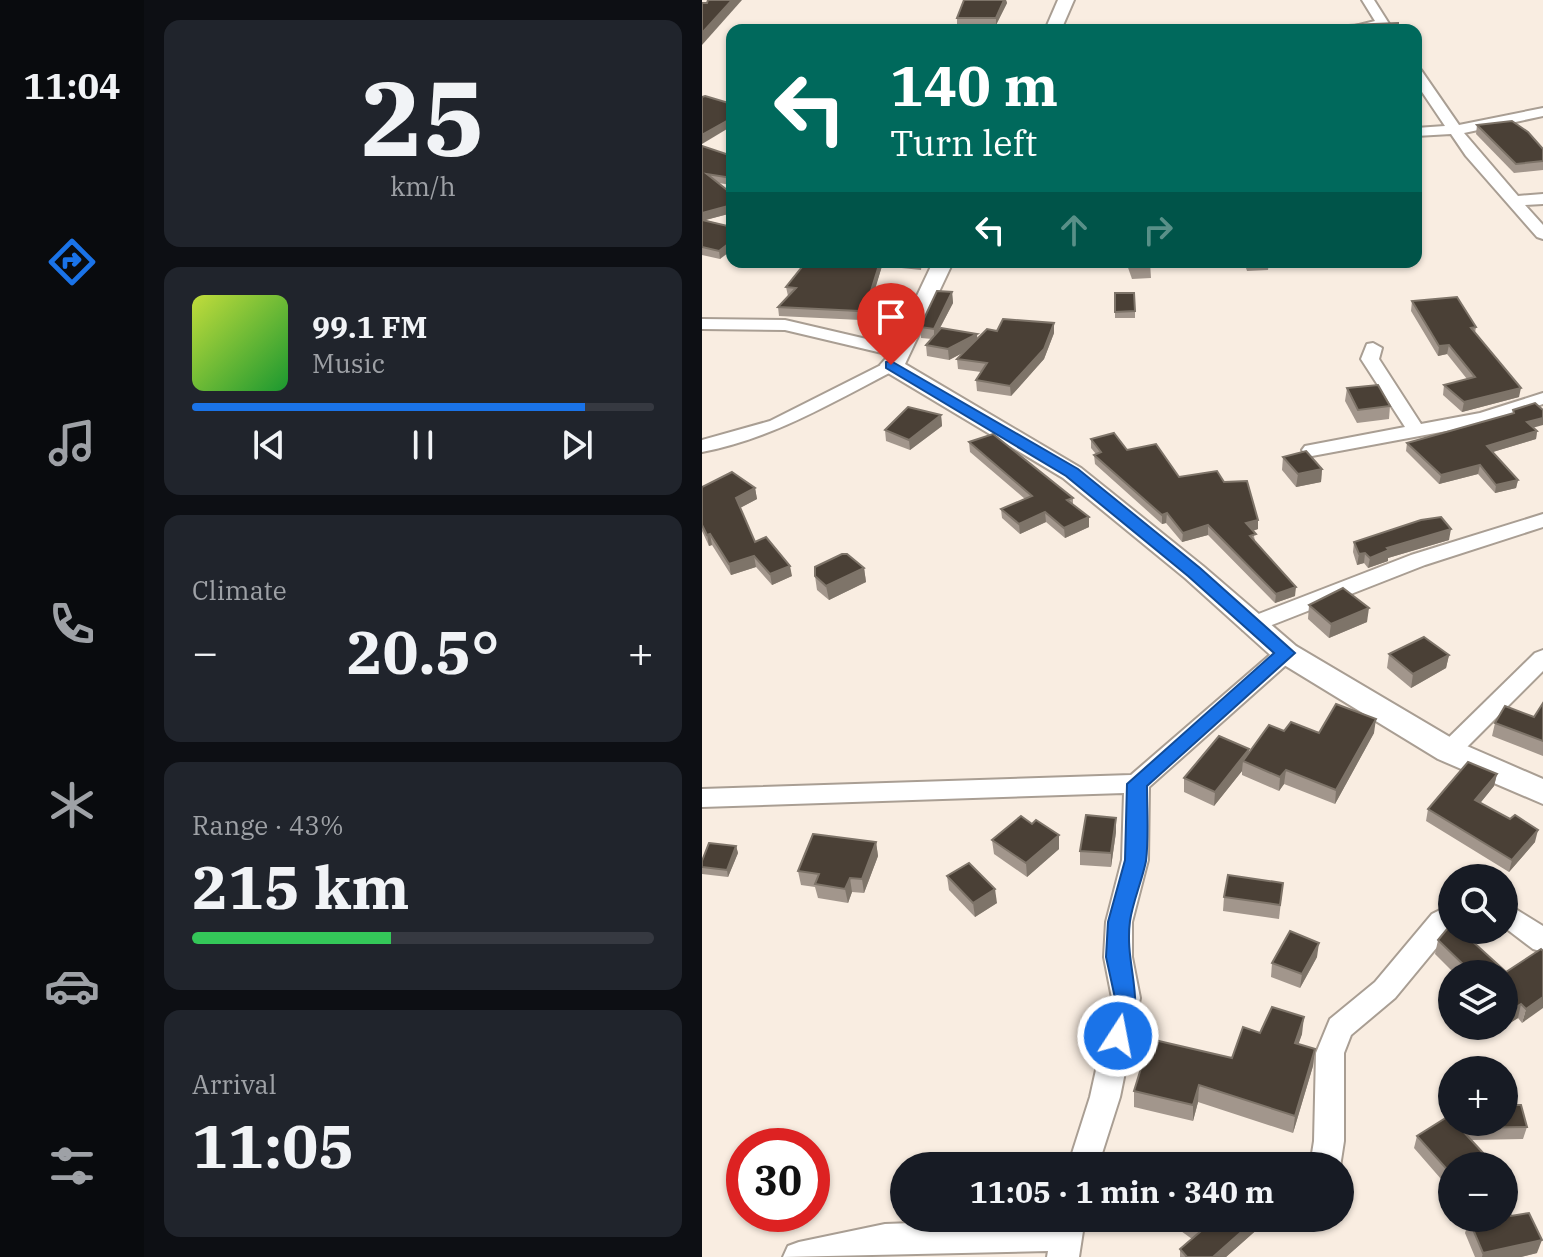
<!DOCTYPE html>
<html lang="en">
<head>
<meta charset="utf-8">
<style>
	:root { --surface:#171b24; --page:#20242c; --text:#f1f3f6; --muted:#9ea1a6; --line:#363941; --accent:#1a73e8 }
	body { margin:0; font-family:"IBM Plex Serif",serif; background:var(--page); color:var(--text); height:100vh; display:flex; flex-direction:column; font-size:30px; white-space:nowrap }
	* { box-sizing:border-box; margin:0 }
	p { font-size:26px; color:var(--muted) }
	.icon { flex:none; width:44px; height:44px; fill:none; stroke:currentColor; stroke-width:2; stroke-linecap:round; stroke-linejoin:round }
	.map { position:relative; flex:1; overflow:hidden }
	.drawer { display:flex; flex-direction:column; gap:20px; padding:20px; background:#0d0f14; width:558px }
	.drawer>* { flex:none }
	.banner { position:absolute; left:24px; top:24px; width:696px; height:244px; border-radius:16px; box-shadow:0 2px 6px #0004; background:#00695c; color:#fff; overflow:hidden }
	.controls { position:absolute; left:736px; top:864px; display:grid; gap:16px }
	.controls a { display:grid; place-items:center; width:80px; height:80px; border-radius:50%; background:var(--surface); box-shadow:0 2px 6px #0004; font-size:40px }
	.speed { position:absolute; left:24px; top:1128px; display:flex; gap:16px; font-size:40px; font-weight:700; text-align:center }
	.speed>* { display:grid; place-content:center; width:104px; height:104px; border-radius:50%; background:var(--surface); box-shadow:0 2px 6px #0004; line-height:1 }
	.speed .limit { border:12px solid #d22; background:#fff; color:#111 }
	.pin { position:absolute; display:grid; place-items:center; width:68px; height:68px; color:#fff; margin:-82px -34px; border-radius:50% 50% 50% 0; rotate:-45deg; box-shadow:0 0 8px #0007 }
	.pin .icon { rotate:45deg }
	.me { position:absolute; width:88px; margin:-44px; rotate:11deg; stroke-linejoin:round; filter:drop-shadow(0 0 6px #0008) }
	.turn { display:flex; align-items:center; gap:28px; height:168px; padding:0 32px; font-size:36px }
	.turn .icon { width:104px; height:104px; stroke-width:2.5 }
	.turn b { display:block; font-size:56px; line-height:68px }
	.lanes { display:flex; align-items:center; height:76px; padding:0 32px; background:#0003; justify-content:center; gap:40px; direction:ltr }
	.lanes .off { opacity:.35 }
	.big { font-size:60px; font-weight:700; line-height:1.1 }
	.drawer .widget { flex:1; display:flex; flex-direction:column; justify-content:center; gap:12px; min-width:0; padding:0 28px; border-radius:16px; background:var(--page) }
	.drawer .dial { align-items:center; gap:0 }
	.dial b { font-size:104px; line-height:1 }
	.song { display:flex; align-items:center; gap:24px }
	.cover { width:96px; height:96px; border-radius:12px; background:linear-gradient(135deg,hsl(70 70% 55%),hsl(130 70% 35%)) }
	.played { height:8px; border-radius:4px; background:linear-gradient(90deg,var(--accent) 85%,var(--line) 85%) }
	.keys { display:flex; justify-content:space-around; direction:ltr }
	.heat { display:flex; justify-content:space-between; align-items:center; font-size:44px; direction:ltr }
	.charge { height:12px; border-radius:6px; background:linear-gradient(90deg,#34c759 43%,var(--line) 0) }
	.trip { position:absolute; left:188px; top:1152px; width:464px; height:80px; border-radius:40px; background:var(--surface); box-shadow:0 2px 6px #0004; font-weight:700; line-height:80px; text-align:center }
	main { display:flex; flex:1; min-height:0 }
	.tab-bar { display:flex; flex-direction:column; width:144px; justify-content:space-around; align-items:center; background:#090b0e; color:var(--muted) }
	.tab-bar .icon { width:56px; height:56px }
	.tab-bar .current { color:var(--accent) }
	.tab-bar b { font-size:36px; color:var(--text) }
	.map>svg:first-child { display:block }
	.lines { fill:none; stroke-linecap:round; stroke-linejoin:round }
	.minor-casing { stroke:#a99e93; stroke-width:4 }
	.tertiary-casing { stroke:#a99e93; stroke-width:4 }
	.minor { fill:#fff; fill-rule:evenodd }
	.tertiary { fill:#fff; fill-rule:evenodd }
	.wall { fill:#a2968c }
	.shaded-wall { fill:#7e7469 }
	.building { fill:#4a4036; stroke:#7e7469; stroke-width:2 }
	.route { fill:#1a73e8; stroke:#114b97; stroke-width:2 }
</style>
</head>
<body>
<main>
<nav class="tab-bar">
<b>11:04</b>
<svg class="icon current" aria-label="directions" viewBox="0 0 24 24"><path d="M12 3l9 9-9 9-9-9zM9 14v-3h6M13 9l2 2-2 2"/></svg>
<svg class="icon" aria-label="music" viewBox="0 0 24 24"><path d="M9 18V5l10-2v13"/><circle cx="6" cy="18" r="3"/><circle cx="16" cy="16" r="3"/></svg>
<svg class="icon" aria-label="phone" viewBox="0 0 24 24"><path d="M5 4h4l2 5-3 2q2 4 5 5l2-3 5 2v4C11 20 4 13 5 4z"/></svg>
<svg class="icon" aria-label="climate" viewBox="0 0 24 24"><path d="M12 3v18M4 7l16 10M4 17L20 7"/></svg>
<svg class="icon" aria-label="car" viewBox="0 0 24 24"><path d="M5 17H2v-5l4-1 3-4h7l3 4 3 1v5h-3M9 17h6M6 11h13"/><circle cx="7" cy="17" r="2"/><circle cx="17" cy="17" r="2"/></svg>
<svg class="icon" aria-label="filters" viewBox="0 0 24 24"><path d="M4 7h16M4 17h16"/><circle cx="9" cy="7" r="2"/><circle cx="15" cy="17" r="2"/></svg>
</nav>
<section class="drawer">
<div class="widget dial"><b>25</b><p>km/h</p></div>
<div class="widget">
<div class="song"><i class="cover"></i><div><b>99.1 FM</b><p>Music</p></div></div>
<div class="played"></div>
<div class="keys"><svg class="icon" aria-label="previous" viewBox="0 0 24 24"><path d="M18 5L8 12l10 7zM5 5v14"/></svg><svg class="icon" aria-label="pause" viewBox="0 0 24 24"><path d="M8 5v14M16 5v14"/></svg><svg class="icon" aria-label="next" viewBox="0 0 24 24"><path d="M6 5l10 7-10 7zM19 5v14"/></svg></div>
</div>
<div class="widget"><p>Climate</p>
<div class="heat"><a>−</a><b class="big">20.5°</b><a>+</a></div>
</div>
<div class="widget"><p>Range · 43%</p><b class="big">215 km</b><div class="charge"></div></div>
<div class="widget"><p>Arrival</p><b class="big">11:05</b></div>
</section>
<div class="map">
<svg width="841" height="1257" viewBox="0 0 841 1257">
	<rect width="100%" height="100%" fill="#f9ede1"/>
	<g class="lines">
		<defs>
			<g id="minor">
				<path d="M660,0H672L691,30L677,27L637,30L673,21Z"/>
				<path d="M714,69L719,70L757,125L841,108V116L762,133L816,196L841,194V204L823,205L841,225V239L835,237L764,156L749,134L714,136V128L743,126L714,83Z"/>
				<path d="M0,319L83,320L203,348L206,352L197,357L83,330L0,329Z"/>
				<path d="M671,343L680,348L677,359L719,424L778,413L841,393V404L782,424L610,456L603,454L600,450L603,446L703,427L659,359L665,344Z"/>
				<path d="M189,360L195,361L198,365L195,369C131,402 72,438 0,452V440L68,421Z"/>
				<path d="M841,514V527L723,565L557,630H541L538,625L541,620L709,555Z"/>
				<path d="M584,646L592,648L595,653L592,658L447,787L446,860L430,922V957L438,998L418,1097L396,1166H366L388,1097L410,998L402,957L404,922L420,860L422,793L0,807V789L429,775L576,648Z"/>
				<path d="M841,650V671L755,757L747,760L739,757L735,751L739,745L833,653Z"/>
				<path d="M802,902L841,926V952L831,949L802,927Z"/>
				<path d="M750,904V929L693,998L649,1035L642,1053V1141L638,1167L608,1166L612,1141L614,1053L628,1019L673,982L730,914Z"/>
				<path d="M351,1218H383L377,1257H345L346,1251L81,1257L86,1246L97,1242L183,1224Z"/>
			</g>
			<g id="tertiary">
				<path d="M356,0H372L359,30H343Z"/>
				<path d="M231,262H251L203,364L379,468L501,566L594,646L758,743L841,779V804L736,759L574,660L483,578L361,478L181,370L178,365L187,355Z"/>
			</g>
		</defs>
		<!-- minor casing -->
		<use href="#minor" class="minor-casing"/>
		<!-- tertiary casing -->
		<use href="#tertiary" class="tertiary-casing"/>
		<!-- minor -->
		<use href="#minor" class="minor"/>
		<!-- tertiary -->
		<use href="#tertiary" class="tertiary"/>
	</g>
	<!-- wall -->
	<g class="wall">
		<path d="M262,0H304L305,3L294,25H255V18Z"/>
		<path d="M775,125L841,149V170L812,173L774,134Z"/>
		<path d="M0,146L30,156V185L16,183L30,194V213L3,220L30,227L18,259L0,255Z"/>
		<path d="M104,262H220L219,270L180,266L171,294L207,305L199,322L77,316L76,307L86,296L84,287Z"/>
		<path d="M424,262H448L449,278L430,279Z"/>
		<path d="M542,262H567L566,270L545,271Z"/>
		<path d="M250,292L251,303L237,330L275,334V339L295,331L352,333L342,359L309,396L275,391L274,380L279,372L256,369L255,359L262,352L247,360L225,356L224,345L230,339L219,338L218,327Z"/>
		<path d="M413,293L433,311V318H413Z"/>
		<path d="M710,301L774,327L773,333L817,397L760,412L741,395L742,385L765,379L745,354L736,356L709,311Z"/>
		<path d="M645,388L688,406L687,419L655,423L643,401Z"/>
		<path d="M811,410L835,431L834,439L791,452L816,480L814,488L793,493L776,474L737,484L704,451L705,443L811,414Z"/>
		<path d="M239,415L240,426L208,450L184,441L183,430Z"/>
		<path d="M389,439L425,450L477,477L522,482L556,520V529L551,531L553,541L593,596L573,603L506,535L480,542L464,523L460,524L393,464L392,455L394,454L389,448Z"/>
		<path d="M267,442L371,498V505L387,517V527L363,538L344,522L318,534L300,518L299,509L323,499L268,452Z"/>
		<path d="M581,457L620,469L619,482L594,487L580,470Z"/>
		<path d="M0,487L53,488L55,499L38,508L53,542L90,576L70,585L54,567L29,575L10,545L7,546L0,531Z"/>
		<path d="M747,540L686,558V561L666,568L662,563L655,565L651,552L652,542Z"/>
		<path d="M162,568L164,582L127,600L115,590L113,576Z"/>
		<path d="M607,605L665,622L627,638L606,619Z"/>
		<path d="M687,654L747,655L744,668L709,688L685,668Z"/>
		<path d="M841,703V756L790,736L793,723L832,717Z"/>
		<path d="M582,731L672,733L633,804L582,784L577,791L540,775V771L512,806L482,792V778L547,752Z"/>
		<path d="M795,774L792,786L778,803L833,842L807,872L724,821L726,809Z"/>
		<path d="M330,824L357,835V849L325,877L292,854L290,840Z"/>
		<path d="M414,832L409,867L378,865V851Z"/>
		<path d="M174,842L176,856L162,893L150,892L146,903L116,898L113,887L99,885L96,871Z"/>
		<path d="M34,846L36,853L26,877L0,874V861Z"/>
		<path d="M245,876L295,903L273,917L247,890Z"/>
		<path d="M581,883L577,919L521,911L522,897Z"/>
		<path d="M736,940L804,972L841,951L820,1023L816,1018L792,1033L785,1026H802V974H753L733,954Z"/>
		<path d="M615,957L598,988L569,977L570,963Z"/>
		<path d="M558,1033L600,1034L596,1044L613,1049L611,1066L591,1133L496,1102L491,1121L432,1107V1091L530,1058Z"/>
		<path d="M750,1114L825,1127L821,1139L769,1140L782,1154L778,1166H750V1187H746L712,1148L715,1136Z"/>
		<path d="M809,1216L835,1253L819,1257H773L763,1233L767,1220L802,1218Z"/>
		<path d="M461,1218H560L559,1226L524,1257H478V1249L490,1239Z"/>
	</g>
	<!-- shaded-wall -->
	<g class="shaded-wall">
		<path d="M30,0H40L0,45V33Z"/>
		<path d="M302,0H304L305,3L294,25V18Z"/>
		<path d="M30,118V126L0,144V135Z"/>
		<path d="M30,205V213L0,221V213Z"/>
		<path d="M30,241V250L18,259L17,251Z"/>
		<path d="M178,262H180V266L169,303L168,294Z"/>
		<path d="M250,292L251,303L232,339V329Z"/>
		<path d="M207,296V305L199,322L198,313Z"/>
		<path d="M352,323V333L342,359L309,396L308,386Z"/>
		<path d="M275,334L276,345L247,360L246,349Z"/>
		<path d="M747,345L745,354L736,356L737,346Z"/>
		<path d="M819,388L817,397L760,412L762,402Z"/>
		<path d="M239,415L240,426L208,450L207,440Z"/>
		<path d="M841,418V425L823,430L825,422Z"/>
		<path d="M835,431L834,439L784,454L785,446Z"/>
		<path d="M778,465L776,474L737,484L739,475Z"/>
		<path d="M620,469L619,482L594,487L596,474Z"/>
		<path d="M816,480L814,488L793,493L794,485Z"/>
		<path d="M53,488L55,499L36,509L34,498Z"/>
		<path d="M343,512L344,522L318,534L317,524Z"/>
		<path d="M465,513L464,523L460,524V515Z"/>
		<path d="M387,517V527L363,538L362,528Z"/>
		<path d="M556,520V529L543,533L544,523Z"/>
		<path d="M506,525V535L480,542L481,533Z"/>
		<path d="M749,529L747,540L686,558V561L666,568L668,558L685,548Z"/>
		<path d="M8,534L10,545L7,546L5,535Z"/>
		<path d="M663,553L662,563L655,565L657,554Z"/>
		<path d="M52,556L54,567L29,575L27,564Z"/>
		<path d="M88,566L90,576L70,585L68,574Z"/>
		<path d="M162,568L164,582L127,600L124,586Z"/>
		<path d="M594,587L593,596L573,603L574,594Z"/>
		<path d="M667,608L665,622L627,638L629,624Z"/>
		<path d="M747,655L744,668L709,688L711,674Z"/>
		<path d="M674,719L672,733L633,804L634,790Z"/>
		<path d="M547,749L546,763L541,761L540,771L512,806L513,792Z"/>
		<path d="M584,770L582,784L577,791L578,777Z"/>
		<path d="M795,774L792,786L771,812L773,800Z"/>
		<path d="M414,818V832L409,867V853Z"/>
		<path d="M836,830L833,842L807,872L810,860Z"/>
		<path d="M357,835V849L325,877L324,863Z"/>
		<path d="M174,842L176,856L162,893L160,879Z"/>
		<path d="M34,846L36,853L26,877L25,870Z"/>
		<path d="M148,878L150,892L146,903L143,889Z"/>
		<path d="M293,889L295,903L273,917L271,903Z"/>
		<path d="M617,943L615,957L598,988L600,974Z"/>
		<path d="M841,997V1008L820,1023L824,1009Z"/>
		<path d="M819,1004L816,1018L792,1033L794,1026H802V1015Z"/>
		<path d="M602,1017L600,1034L591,1060L593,1043Z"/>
		<path d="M613,1049L611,1066L591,1133L593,1116Z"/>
		<path d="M497,1085L496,1102L491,1121V1105Z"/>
		<path d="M782,1154L778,1166H767Z"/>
		<path d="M555,1218H560L559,1226L524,1257H511Z"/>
		<path d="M840,1240L835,1253L819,1257H780L781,1253Z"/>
	</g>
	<!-- building -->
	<g class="building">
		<path d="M6,0H30L0,33V3H5Z"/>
		<path d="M262,0H302L294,18H255Z"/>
		<path d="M696,23V30H651L648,25Z"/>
		<path d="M3,96L30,104V118L0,135V97Z"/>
		<path d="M810,121L826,132L841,149V161L814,164L775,125Z"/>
		<path d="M0,146L30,156V178L5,174L30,194V205L0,213Z"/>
		<path d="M0,220L30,227V241L17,251L0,247Z"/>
		<path d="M104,262H178L168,294L207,296L198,313L76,307L94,288L84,287Z"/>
		<path d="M428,262H448L449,265L430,267Z"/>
		<path d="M235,291L250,292L232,329L218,327Z"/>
		<path d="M413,293H432L433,311L413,312Z"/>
		<path d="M755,297L774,327L769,328L819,388L762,402L742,385L773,377L747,345L737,346L710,301Z"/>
		<path d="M301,319L352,323L342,349L308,386L274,380L285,363L255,359L285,329L295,331Z"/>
		<path d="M239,328L275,334L246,349L224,345Z"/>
		<path d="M676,385L688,406L656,410L645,388Z"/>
		<path d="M833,403L841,410V418L825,422L835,431L785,446L816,480L794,485L778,465L739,475L705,443L812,413L811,410Z"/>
		<path d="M206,407L239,415L207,440L183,430Z"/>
		<path d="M412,433L425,450L454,444L477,477L515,471L522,482L545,481L556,520L544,523L554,534L548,536L594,587L574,594L506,525L481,533L465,513L460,515L392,455L399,452L389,439Z"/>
		<path d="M291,434L371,498L365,500L387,517L362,528L343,512L317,524L299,509L330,496L267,442Z"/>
		<path d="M604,451L620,469L596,474L581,457Z"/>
		<path d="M30,472L53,488L34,498L53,542L64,537L88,566L68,574L52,556L27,564L8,534L5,535L0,525V487Z"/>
		<path d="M739,517L749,529L685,548L687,550L668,558L663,553L657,554L652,542L719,520Z"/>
		<path d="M140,554H145L162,568L124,586L113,576V567Z"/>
		<path d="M641,588L667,608L629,624L607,605Z"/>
		<path d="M722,637L747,655L711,674L687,654Z"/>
		<path d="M841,703V741L793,723L803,706L832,717Z"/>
		<path d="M634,704L674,719L634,790L584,770L578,777L541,761L567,725L582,731L589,722L617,733Z"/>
		<path d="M517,736L547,749L513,792L482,778Z"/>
		<path d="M766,762L795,774L773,800L808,819L813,815L836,830L810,860L726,809Z"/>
		<path d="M384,815L414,818L409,853L378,851Z"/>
		<path d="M319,816L330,824L334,820L357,835L324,863L290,840Z"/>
		<path d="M111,834L174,842L160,879L148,878L143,889L113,884L117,874L96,871Z"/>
		<path d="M7,843L34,846L25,870L0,867V861Z"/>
		<path d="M267,863L293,889L271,903L245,876Z"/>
		<path d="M526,875L581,883L578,905L522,897Z"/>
		<path d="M750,923V930H758L804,972L839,949L841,951V997L824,1009L819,1004L802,1015V974H771L736,940Z"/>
		<path d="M588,931L617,943L600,974L570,963Z"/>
		<path d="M570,1007L602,1017L593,1043L613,1049L593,1116L497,1085L491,1105L432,1091L448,1039L530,1058L541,1027L558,1033Z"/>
		<path d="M802,1105H819L825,1127L758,1128L782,1154L767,1166H750V1175L715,1136L750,1114V1122H802Z"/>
		<path d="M802,1205H804L809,1216L827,1213L840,1240L781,1253L767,1220L776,1218H802Z"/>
		<path d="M480,1218H555L511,1257H485L478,1249L499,1231Z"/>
	</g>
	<!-- route -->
	<path class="route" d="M189,361L376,469L498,568L593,653L445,786C445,811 447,837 444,861C440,881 431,901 428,921C422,965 445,1001 425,1043L416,1046L408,1043L405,1036L413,998L404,957L406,922L423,860L425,784L572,653L486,576L364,476L184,368V362Z"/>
</svg>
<div class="controls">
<a><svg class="icon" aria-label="search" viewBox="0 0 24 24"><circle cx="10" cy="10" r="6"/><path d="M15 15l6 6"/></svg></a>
<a><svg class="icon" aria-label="layers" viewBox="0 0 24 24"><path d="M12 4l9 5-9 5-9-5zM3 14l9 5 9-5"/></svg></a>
<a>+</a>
<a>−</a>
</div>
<div class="speed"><div class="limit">30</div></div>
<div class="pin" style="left:189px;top:365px;background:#d93025"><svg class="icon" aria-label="arrive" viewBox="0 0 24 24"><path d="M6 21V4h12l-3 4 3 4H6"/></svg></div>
<svg class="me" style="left:416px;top:1036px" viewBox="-20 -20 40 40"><circle r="17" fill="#1a73e8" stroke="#fff" stroke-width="3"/><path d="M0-11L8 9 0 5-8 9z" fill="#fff"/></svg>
<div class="trip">11:05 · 1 min · 340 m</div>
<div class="banner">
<div class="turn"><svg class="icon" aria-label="left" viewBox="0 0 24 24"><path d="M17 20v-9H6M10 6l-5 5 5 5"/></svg><div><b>140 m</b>Turn left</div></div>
<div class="lanes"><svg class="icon" aria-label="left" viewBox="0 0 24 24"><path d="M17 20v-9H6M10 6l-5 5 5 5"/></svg><svg class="icon off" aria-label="ahead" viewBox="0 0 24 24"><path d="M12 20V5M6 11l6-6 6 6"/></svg><svg class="icon off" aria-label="right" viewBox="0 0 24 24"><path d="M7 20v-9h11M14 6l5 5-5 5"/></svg></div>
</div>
</div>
</main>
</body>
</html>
